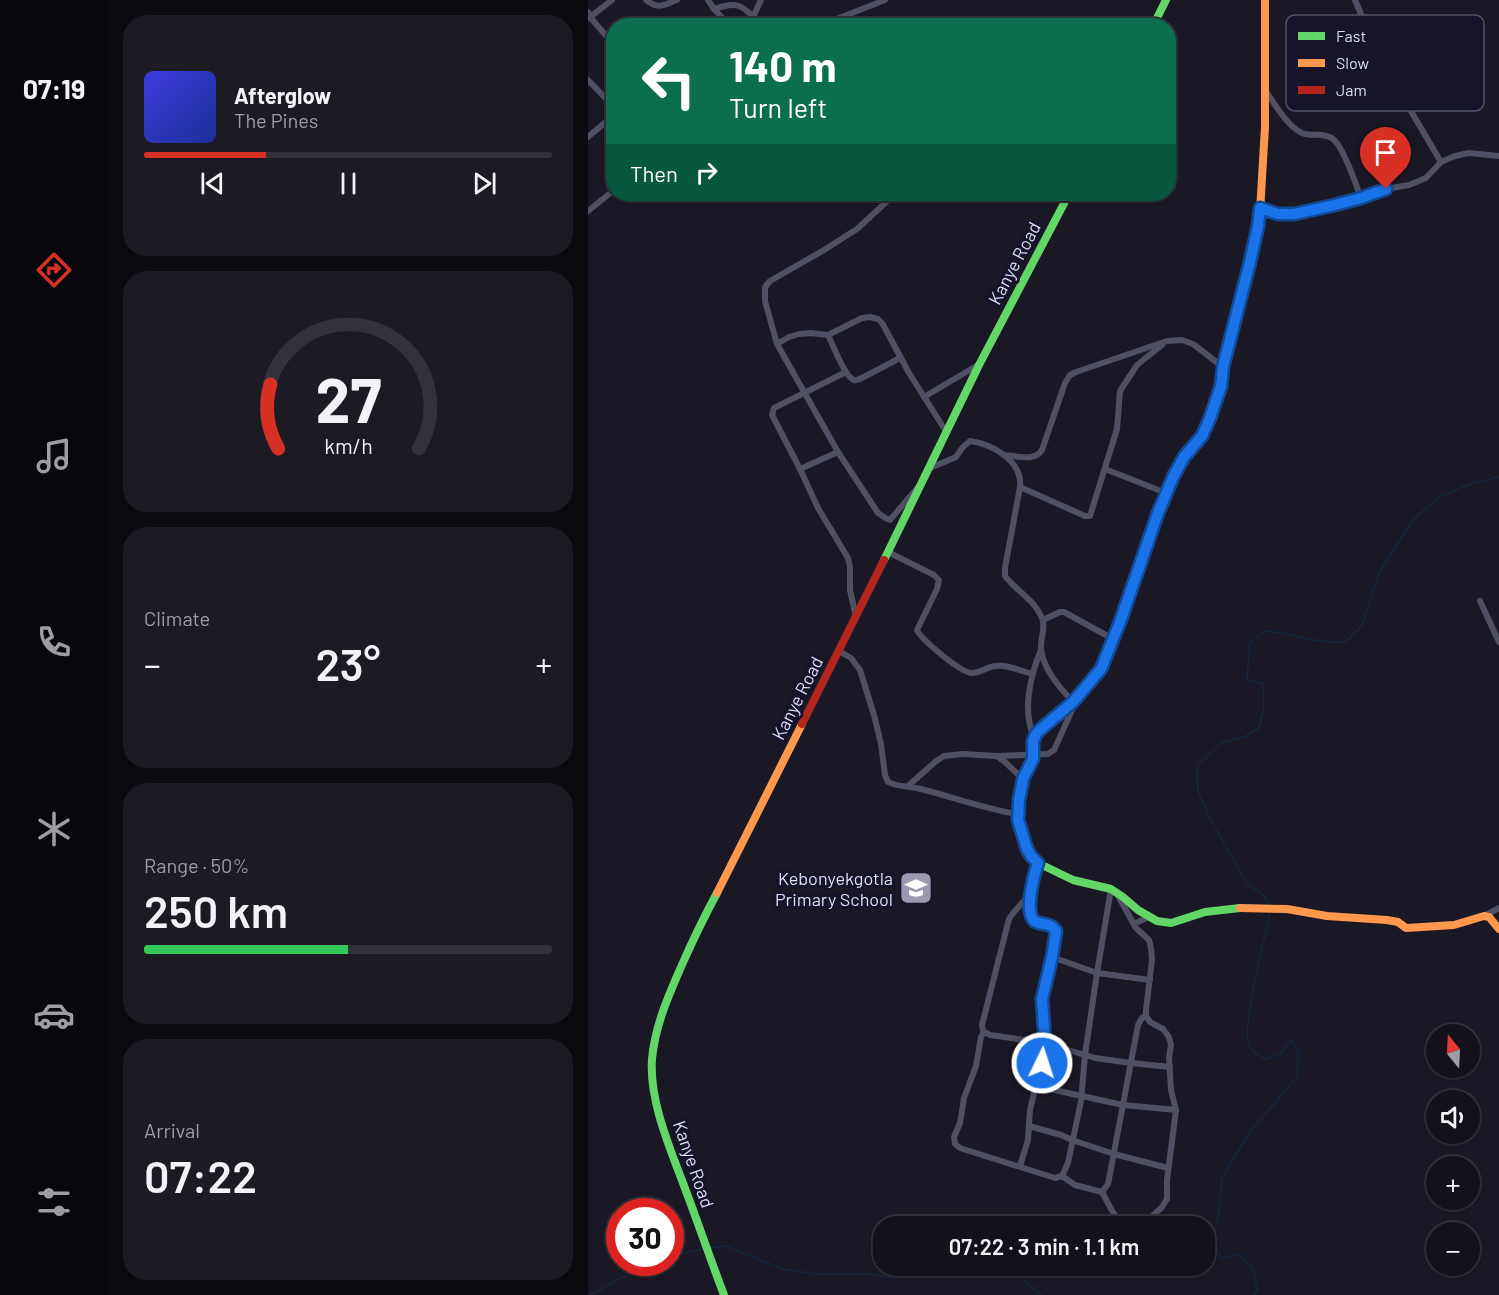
<!DOCTYPE html>
<html lang="en">
<head>
<meta charset="utf-8">
<style>
	:root { --surface:#13121b; --page:#1c1b24; --text:#f1f3f6; --muted:#9d9ea3; --line:#32323a; --accent:#d93025 }
	body { margin:0; font-family:Barlow,sans-serif; background:var(--page); color:var(--text); height:100vh; display:flex; flex-direction:column; font-size:22px; white-space:nowrap }
	* { box-sizing:border-box; margin:0 }
	p { font-size:20px; color:var(--muted) }
	.icon { flex:none; width:33px; height:33px; fill:none; stroke:currentColor; stroke-width:2; stroke-linecap:round; stroke-linejoin:round }
	.map { position:relative; flex:1; overflow:hidden }
	.details { display:flex; flex-direction:column; gap:15px; padding:15px; background:#0a0a0f; width:480px }
	.details>* { flex:none }
	.hud { position:absolute; left:18px; top:18px; width:570px; height:183px; border-radius:24px; box-shadow:0 2px 4px #0004,0 0 0 2px var(--line); background:#0b6e4f; color:#fff; overflow:hidden }
	.needle { width:39px; rotate:342deg }
	.fabs { position:absolute; left:838px; top:1024px; display:grid; gap:12px }
	.fabs a { display:grid; place-items:center; width:54px; height:54px; border-radius:50%; background:var(--surface); box-shadow:0 2px 4px #0004,0 0 0 2px var(--line); font-size:30px }
	.speed { position:absolute; left:18px; top:1198px; display:flex; gap:12px; font-size:30px; font-weight:700; text-align:center }
	.speed>* { display:grid; place-content:center; width:78px; height:78px; border-radius:50%; background:var(--surface); box-shadow:0 2px 4px #0004,0 0 0 2px var(--line); line-height:1 }
	.speed .limit { border:9px solid #d22; background:#fff; color:#111 }
	.pin { position:absolute; display:grid; place-items:center; width:51px; height:51px; color:#fff; margin:-62px -26px; border-radius:50% 50% 50% 0; rotate:-45deg; box-shadow:0 0 6px #0007 }
	.pin .icon { rotate:45deg }
	.me { position:absolute; width:66px; margin:-33px; rotate:4deg; stroke-linejoin:round; filter:drop-shadow(0 0 4px #0008) }
	.turn { display:flex; align-items:center; gap:21px; height:126px; padding:0 24px; font-size:27px }
	.turn .icon { width:78px; height:78px; stroke-width:2.5 }
	.turn b { display:block; font-size:42px; line-height:51px }
	.then { display:flex; align-items:center; height:57px; padding:0 24px; background:#0003; gap:12px; font-size:22px }
	.big { font-size:45px; font-weight:600; line-height:1.1 }
	.details .tile { flex:1; display:flex; flex-direction:column; justify-content:center; gap:9px; min-width:0; padding:0 21px; border-radius:24px; background:var(--page) }
	.details .dial { align-items:center; gap:0 }
	.dial svg { height:156px; overflow:visible; fill:none; stroke:var(--line); stroke-width:7; stroke-linecap:round; text-anchor:middle }
	.dial text { fill:var(--text); stroke:none }
	.song { display:flex; align-items:center; gap:18px }
	.cover { width:72px; height:72px; border-radius:9px; background:linear-gradient(135deg,hsl(240 70% 55%),hsl(230 70% 35%)) }
	.played { height:6px; border-radius:3px; background:linear-gradient(90deg,var(--accent) 30%,var(--line) 30%) }
	.keys { display:flex; justify-content:space-around; direction:ltr }
	.heat { display:flex; justify-content:space-between; align-items:center; font-size:33px; direction:ltr }
	.charge { height:9px; border-radius:4px; background:linear-gradient(90deg,#34c759 50%,var(--line) 0) }
	.trip { position:absolute; left:285px; top:1216px; width:342px; height:60px; border-radius:24px; background:var(--surface); box-shadow:0 2px 4px #0004,0 0 0 2px var(--line); font-weight:600; line-height:60px; text-align:center }
	main { display:flex; flex:1; min-height:0 }
	.dock { display:flex; flex-direction:column; width:108px; justify-content:space-around; align-items:center; background:#08070b; color:var(--muted) }
	.dock .icon { width:42px; height:42px }
	.dock .current { color:var(--accent) }
	.dock b { font-size:27px; color:var(--text) }
	.map>svg:first-child { display:block }
	.lines { fill:none; stroke-linecap:round; stroke-linejoin:round }
	.stream { stroke:#13273f; stroke-width:1.5 }
	.street { stroke:#4f5062; stroke-width:6 }
	.fast { stroke:#63d668; stroke-width:8 }
	.slow { stroke:#ff974d; stroke-width:8 }
	.jam { stroke:#b3261e; stroke-width:8 }
	.route-casing { stroke:#114b97; stroke-width:15 }
	.route { stroke:#1a73e8; stroke-width:10 }
	.labels { text-anchor:middle; dominant-baseline:central; stroke-width:6; stroke-linejoin:round; paint-order:stroke }
	.street-label { font-size:18px; fill:#dfdffb; stroke:#151428 }
	.poi-label { font-size:18px; fill:#dfdffb; stroke:#151428; text-anchor:end }
	.key { fill:#151428; stroke:#525167; stroke-width:1.5 }
	.key-label { font-size:16px; fill:#dfdffb }
</style>
</head>
<body>
<main>
<nav class="dock">
<b>07:19</b>
<svg class="icon current" aria-label="directions" viewBox="0 0 24 24"><path d="M12 3l9 9-9 9-9-9zM9 14v-3h6M13 9l2 2-2 2"/></svg>
<svg class="icon" aria-label="music" viewBox="0 0 24 24"><path d="M9 18V5l10-2v13"/><circle cx="6" cy="18" r="3"/><circle cx="16" cy="16" r="3"/></svg>
<svg class="icon" aria-label="phone" viewBox="0 0 24 24"><path d="M5 4h4l2 5-3 2q2 4 5 5l2-3 5 2v4C11 20 4 13 5 4z"/></svg>
<svg class="icon" aria-label="climate" viewBox="0 0 24 24"><path d="M12 3v18M4 7l16 10M4 17L20 7"/></svg>
<svg class="icon" aria-label="car" viewBox="0 0 24 24"><path d="M5 17H2v-5l4-1 3-4h7l3 4 3 1v5h-3M9 17h6M6 11h13"/><circle cx="7" cy="17" r="2"/><circle cx="17" cy="17" r="2"/></svg>
<svg class="icon" aria-label="filters" viewBox="0 0 24 24"><path d="M4 7h16M4 17h16"/><circle cx="9" cy="7" r="2"/><circle cx="15" cy="17" r="2"/></svg>
</nav>
<section class="details">
<div class="tile">
<div class="song"><i class="cover"></i><div><b>Afterglow</b><p>The Pines</p></div></div>
<div class="played"></div>
<div class="keys"><svg class="icon" aria-label="previous" viewBox="0 0 24 24"><path d="M18 5L8 12l10 7zM5 5v14"/></svg><svg class="icon" aria-label="pause" viewBox="0 0 24 24"><path d="M8 5v14M16 5v14"/></svg><svg class="icon" aria-label="next" viewBox="0 0 24 24"><path d="M6 5l10 7-10 7zM19 5v14"/></svg></div>
</div>
<div class="tile dial"><svg viewBox="0 0 100 80">
<path d="M14 69A42 42 0 1 1 86 69"/>
<path d="M14 69A42 42 0 0 1 10 36" stroke="#d93025"/>
<text x="50" y="56" font-size="32" font-weight="700">27</text>
<text x="50" y="72" font-size="11">km/h</text>
</svg></div>
<div class="tile"><p>Climate</p>
<div class="heat"><a>−</a><b class="big">23°</b><a>+</a></div>
</div>
<div class="tile"><p>Range · 50%</p><b class="big">250 km</b><div class="charge"></div></div>
<div class="tile"><p>Arrival</p><b class="big">07:22</b></div>
</section>
<div class="map">
<svg width="911" height="1295" viewBox="0 0 911 1295">
	<rect width="100%" height="100%" fill="#191824"/>
	<g class="lines">
		<!-- stream -->
		<g class="stream">
			<path d="M683,906L673,893L659,884L621,817L610,791L609,766L633,743L658,736L671,728L676,707L675,684L659,679L662,642L678,631L694,633L720,639L748,643L759,641L774,625L791,573L820,527L829,516L851,497L885,483L911,477"/>
			<path d="M121,1248L138,1246L195,1269L228,1274H280L305,1278L324,1271L328,1266"/>
			<path d="M82,1258L99,1252L117,1249"/>
			<path d="M420,1266L453,1295"/>
			<path d="M2,1295L33,1278L68,1263"/>
			<path d="M667,1295L669,1290L665,1268L650,1254L634,1258L624,1246L631,1210L634,1178L661,1133L709,1077L710,1051L705,1041L700,1043L693,1053L678,1059C671,1056 665,1053 661,1045C653,1030 677,935 682,914"/>
		</g>
		<!-- street -->
		<g class="street">
			<path d="M58,0C70,10 76,5 89,0"/>
			<path d="M120,0L126,9L142,26"/>
			<path d="M767,0L791,57L853,162"/>
			<path d="M126,9C144,3 152,2 165,17"/>
			<path d="M0,12L2,17L26,45"/>
			<path d="M1,18L24,0"/>
			<path d="M165,26V17L173,0"/>
			<path d="M231,26L297,0"/>
			<path d="M0,80L26,107"/>
			<path d="M677,90C687,104 701,130 717,134C726,136 737,133 745,139C755,146 768,184 773,198"/>
			<path d="M0,137L26,115"/>
			<path d="M307,194L269,229L236,250L182,281L177,287V301L189,344L250,452L290,513L299,519L302,520L331,486"/>
			<path d="M672,208L690,214H706L747,205L798,189L821,185L838,178L853,162L867,156L881,153L911,156"/>
			<path d="M0,211L26,190"/>
			<path d="M240,335C245,345 255,372 263,378C267,382 268,380 272,379L312,358"/>
			<path d="M189,344L201,337L211,334L223,333L240,335L274,318L282,317L290,319L294,323L299,332L321,373L359,433"/>
			<path d="M258,372L186,408L184,415L212,469L230,508L260,558L262,567V590L268,617"/>
			<path d="M336,397L390,365"/>
			<path d="M416,455C429,456 446,462 454,450L477,383L482,375L488,372L579,341L594,340L605,344L635,367"/>
			<path d="M212,469L250,452"/>
			<path d="M517,469L578,493"/>
			<path d="M432,487L497,516H502L529,429L532,391L549,365L574,345"/>
			<path d="M300,552L346,575L351,580L349,589L329,630C334,640 373,673 384,673C392,673 399,667 407,666C419,664 433,671 444,674"/>
			<path d="M892,601L911,642"/>
			<path d="M455,620L472,612H476L525,639"/>
			<path d="M251,651L263,658L272,670L286,715L293,744L297,775L300,782C309,787 322,786 333,789C365,797 397,809 430,814"/>
			<path d="M446,737C434,711 442,676 453,650"/>
			<path d="M409,756L417,762L435,779"/>
			<path d="M320,786L347,762L356,756L375,754L408,756L460,754L466,750L485,708V702C472,688 453,667 453,646C453,636 458,627 454,618C447,600 428,591 417,576V568L432,487C435,461 404,444 382,441L375,447L368,457L342,468"/>
			<path d="M442,894L426,912L421,919L394,1025L395,1031L402,1035L457,1043L507,1058L543,1063L582,1067"/>
			<path d="M529,894L548,928L561,940L563,948L564,960L558,1010V1016L562,1022L575,1029L581,1037L583,1045L581,1058L583,1090L588,1110L579,1180V1199L574,1207L557,1223L549,1227"/>
			<path d="M896,916L911,908"/>
			<path d="M550,922L561,917"/>
			<path d="M464,957L509,973L562,980"/>
			<path d="M396,1032L393,1037L388,1066L376,1098L372,1123L366,1137L367,1144L372,1148L467,1178L474,1176L480,1163L493,1101L497,1055L509,973L523,889"/>
			<path d="M448,1086L535,1105L588,1110"/>
			<path d="M441,1126L473,1135L484,1140L526,1154L580,1168"/>
			<path d="M432,1166L440,1140L442,1110L456,1051L454,999L468,932C466,923 454,924 446,921C436,909 445,877 450,863"/>
			<path d="M474,1176L487,1185L514,1192C522,1206 527,1223 544,1227"/>
			<path d="M514,1192L520,1184L550,1025L554,1018L558,1016"/>
		</g>
		<!-- fast -->
		<g class="fast">
			<path d="M565,26L578,0"/>
			<path d="M641,345L635,367L633,386L622,418L614,436L591,464L570,513L532,622L513,669L485,702L461,722L446,737L445,759L435,779L431,800L430,820L439,849L450,863L485,880L523,889L535,897L550,910L569,921L583,923L617,912L652,908"/>
			<path d="M296,560L391,365L481,194"/>
			<path d="M129,893C116,917 104,942 93,967C80,997 67,1026 64,1059C61,1099 81,1146 95,1183C109,1220 122,1258 136,1295"/>
		</g>
		<!-- slow -->
		<g class="slow">
			<path d="M641,345L662,262L672,212L677,127V0"/>
			<path d="M129,893L214,724"/>
			<path d="M652,908L699,909L739,916L799,920L810,922L818,928L866,925L896,916L901,917L911,929"/>
		</g>
		<!-- jam -->
		<path class="jam" d="M214,724L296,560"/>
	</g>
	<g class="lines">
		<defs>
			<path id="route" d="M454,1063L457,1043L454,999L464,957L468,931C463,923 456,925 448,922C435,916 446,874 450,863L443,856L439,849L430,820L431,800L435,779L445,759V741L448,734L454,728L485,702L513,669L532,622L570,513L586,475L596,457L614,436L622,418L633,386L635,367L662,262L670,226L672,208L690,214H706L747,205L773,198L798,189"/>
		</defs>
		<!-- route casing -->
		<use href="#route" class="route-casing"/>
		<!-- route -->
		<use href="#route" class="route"/>
	</g>
	<!-- icons -->
	<defs>
		<symbol id="school-square" viewBox="-11 -11 22 22"><rect x="-9" y="-9" width="18" height="18" rx="4" fill="#9a99b0" stroke="#151428"/><path d="M0-5L7-2L0 1L-7-2ZM-4 1L0 2.5L4 1V4Q0 6-4 4Z" fill="#fff"/></symbol>
	</defs>
	<g fill-rule="evenodd">
		<use href="#school-square" x="309" y="869" width="38" height="38"/>
	</g>
	<g class="labels">
		<!-- street labels -->
		<g class="street-label">
			<text transform="translate(426 263) rotate(-62)">Kanye Road</text>
			<text transform="translate(209 698) rotate(-63)">Kanye Road</text>
			<text transform="translate(106 1164) rotate(71)">Kanye Road</text>
		</g>
		<!-- poi labels -->
		<g class="poi-label">
			<text x="305" y="878">Kebonyekgotla<tspan x="305" dy="21">Primary School</tspan></text>
		</g>
	</g>
	<!-- legend -->
	<rect x="698" y="15" width="198" height="96" rx="9" class="key"/>
	<rect x="710" y="32" width="27" height="8" fill="#63d668"/>
	<rect x="710" y="59" width="27" height="8" fill="#ff974d"/>
	<rect x="710" y="86" width="27" height="8" fill="#b3261e"/>
	<g class="key-label">
		<text x="748" y="42">Fast</text>
		<text x="748" y="69">Slow</text>
		<text x="748" y="96">Jam</text>
	</g>
</svg>
<div class="fabs">
<a><svg class="needle" viewBox="-14 -14 28 28"><path d="M0-13l5 13h-10z" fill="#e53935"/><path d="M0 13l5-13h-10z" fill="#9d9ea3"/></svg></a>
<a><svg class="icon" aria-label="sound" viewBox="0 0 24 24"><path d="M4 9h4l5-4v14l-5-4H4zM17 9q2 3 0 6"/></svg></a>
<a>+</a>
<a>−</a>
</div>
<div class="speed"><div class="limit">30</div></div>
<div class="pin" style="left:798px;top:189px;background:#d93025"><svg class="icon" aria-label="arrive" viewBox="0 0 24 24"><path d="M6 21V4h12l-3 4 3 4H6"/></svg></div>
<svg class="me" style="left:454px;top:1063px" viewBox="-20 -20 40 40"><circle r="17" fill="#1a73e8" stroke="#fff" stroke-width="3"/><path d="M0-11L8 9 0 5-8 9z" fill="#fff"/></svg>
<div class="trip">07:22 · 3 min · 1.1 km</div>
<div class="hud">
<div class="turn"><svg class="icon" aria-label="left" viewBox="0 0 24 24"><path d="M17 20v-9H6M10 6l-5 5 5 5"/></svg><div><b>140 m</b>Turn left</div></div>
<div class="then">Then<svg class="icon" aria-label="right" viewBox="0 0 24 24"><path d="M7 20v-9h11M14 6l5 5-5 5"/></svg></div>
</div>
</div>
</main>
</body>
</html>
